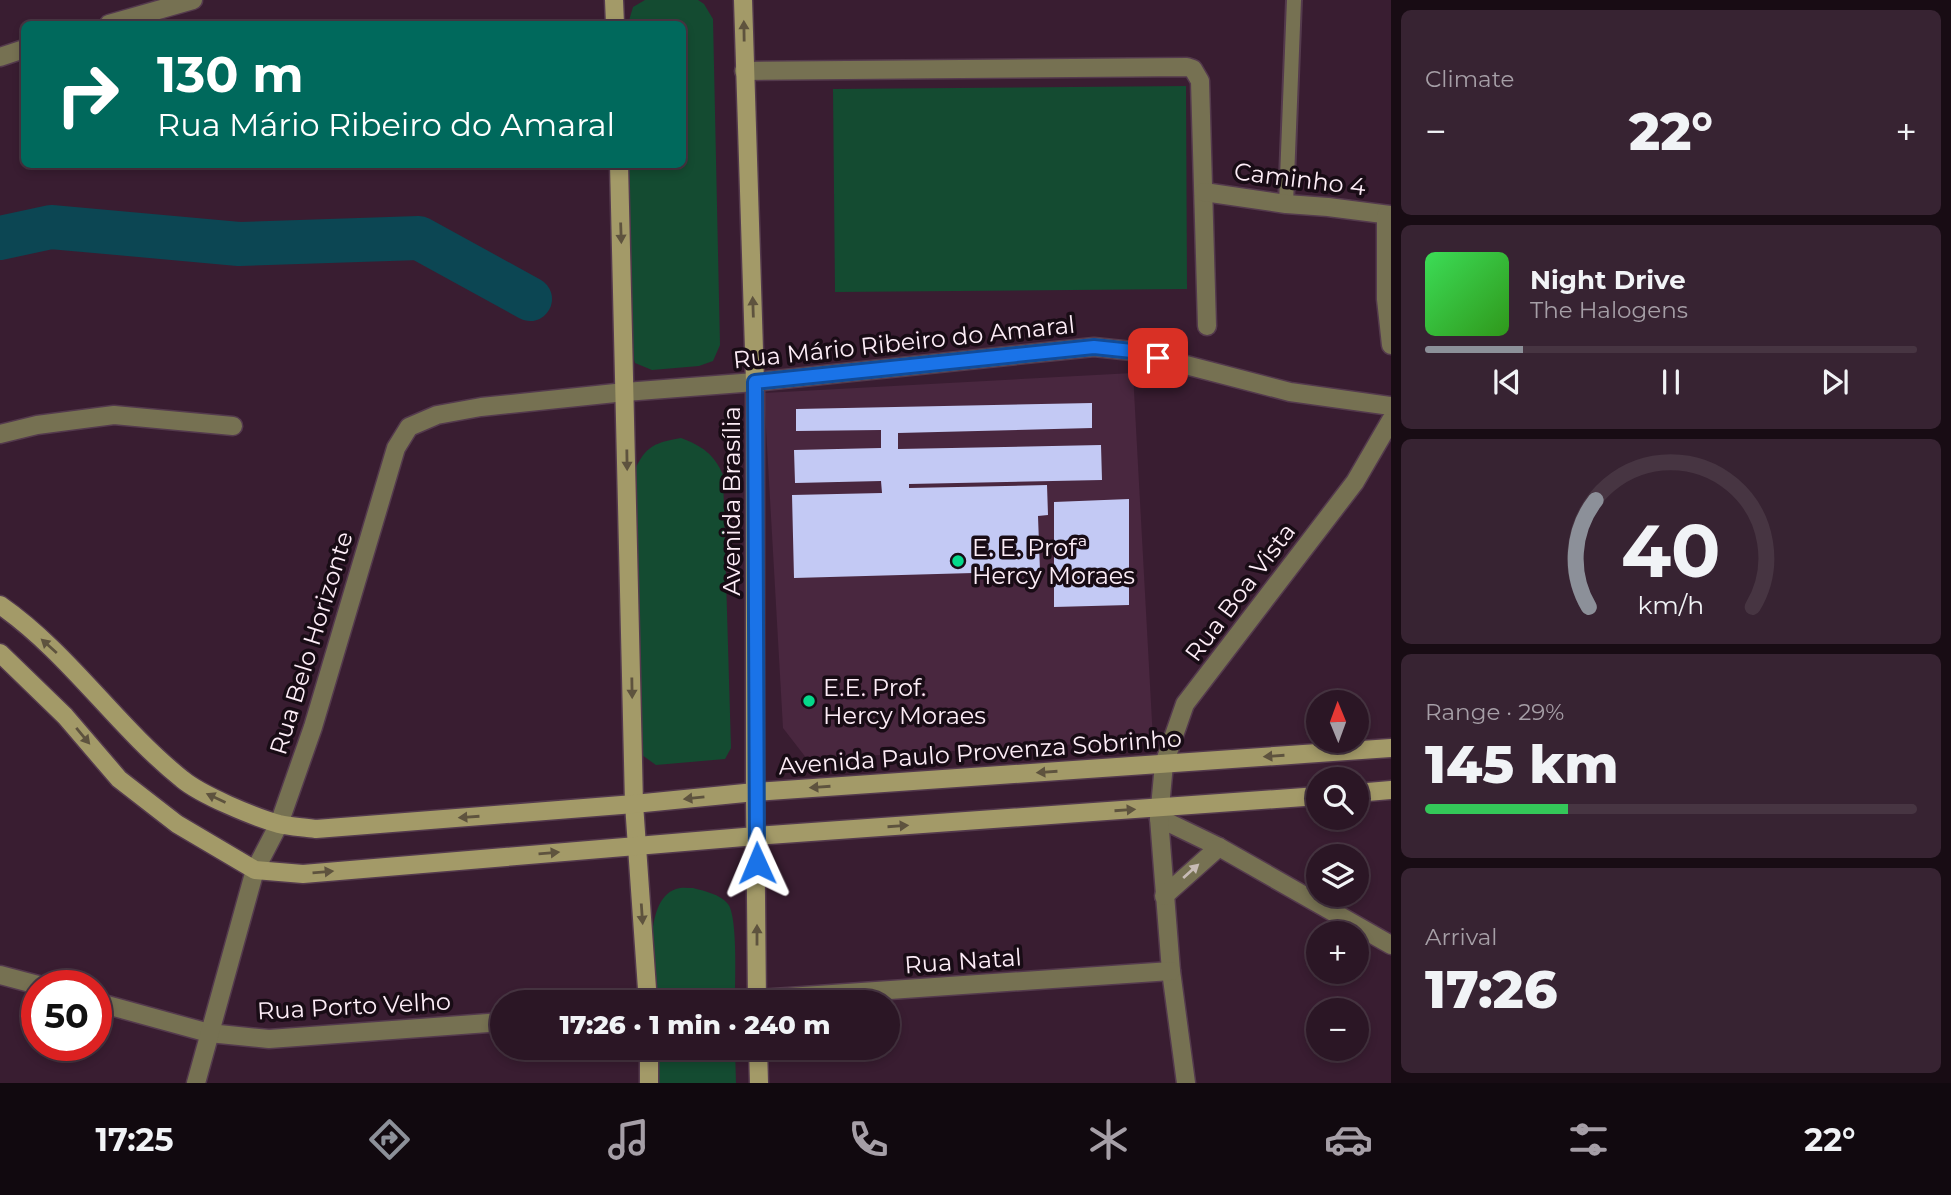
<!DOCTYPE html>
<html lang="en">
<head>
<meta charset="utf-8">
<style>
	:root { --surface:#2b1625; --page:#372332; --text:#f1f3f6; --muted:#a69fa7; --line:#473542; --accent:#8c9099 }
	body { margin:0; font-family:Montserrat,sans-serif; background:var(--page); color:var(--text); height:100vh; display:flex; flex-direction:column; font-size:26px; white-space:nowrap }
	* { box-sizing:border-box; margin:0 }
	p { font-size:23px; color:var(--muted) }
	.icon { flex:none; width:38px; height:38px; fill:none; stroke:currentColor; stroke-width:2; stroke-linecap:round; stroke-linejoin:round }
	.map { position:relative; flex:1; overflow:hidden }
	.panel { display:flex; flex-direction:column; gap:10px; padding:10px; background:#180c14; width:560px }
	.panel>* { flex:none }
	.guide { position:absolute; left:21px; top:21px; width:665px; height:147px; border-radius:10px; box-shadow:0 4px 10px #0003,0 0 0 2px var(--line); background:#00695c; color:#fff; overflow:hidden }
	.needle { width:46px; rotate:359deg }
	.buttons { position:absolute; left:1306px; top:690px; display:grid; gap:14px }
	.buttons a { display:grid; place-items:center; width:63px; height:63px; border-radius:50%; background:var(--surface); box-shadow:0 4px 10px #0003,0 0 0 2px var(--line); font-size:35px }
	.speed { position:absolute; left:21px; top:970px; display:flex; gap:14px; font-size:35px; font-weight:700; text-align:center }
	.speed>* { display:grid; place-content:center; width:91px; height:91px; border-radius:50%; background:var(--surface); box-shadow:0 4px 10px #0003,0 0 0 2px var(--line); line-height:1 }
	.speed .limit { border:10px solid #d22; background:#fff; color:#111 }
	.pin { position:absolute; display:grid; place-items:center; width:60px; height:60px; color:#fff; margin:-30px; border-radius:14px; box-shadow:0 4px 10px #0006 }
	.me { position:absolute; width:77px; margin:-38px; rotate:359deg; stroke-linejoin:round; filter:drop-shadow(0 0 5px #0008) }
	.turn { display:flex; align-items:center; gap:24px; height:147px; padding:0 21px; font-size:32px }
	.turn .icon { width:91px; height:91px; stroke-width:2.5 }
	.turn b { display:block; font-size:49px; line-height:60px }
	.big { font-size:52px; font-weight:800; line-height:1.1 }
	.panel .card { flex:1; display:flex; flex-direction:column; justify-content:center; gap:10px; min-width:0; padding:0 24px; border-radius:10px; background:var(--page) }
	.panel .dial { align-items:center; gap:0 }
	.dial svg { height:182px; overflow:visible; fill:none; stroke:var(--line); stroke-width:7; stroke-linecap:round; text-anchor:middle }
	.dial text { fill:var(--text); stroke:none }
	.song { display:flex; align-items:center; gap:21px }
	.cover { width:84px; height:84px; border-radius:10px; background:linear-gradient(135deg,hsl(130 70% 55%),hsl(110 70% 35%)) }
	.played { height:7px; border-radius:4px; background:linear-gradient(90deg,var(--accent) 20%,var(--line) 20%) }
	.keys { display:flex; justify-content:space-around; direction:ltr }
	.heat { display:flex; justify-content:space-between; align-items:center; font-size:38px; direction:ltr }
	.charge { height:10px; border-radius:5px; background:linear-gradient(90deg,#34c759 29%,var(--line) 0) }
	.trip { position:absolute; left:490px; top:990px; width:410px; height:70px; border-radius:35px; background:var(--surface); box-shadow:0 4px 10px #0003,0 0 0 2px var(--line); font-weight:800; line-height:70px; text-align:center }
	.menu { display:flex; height:112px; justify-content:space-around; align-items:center; background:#11090f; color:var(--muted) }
	.menu .icon { width:49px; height:49px }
	.menu .on { color:var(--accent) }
	.menu b { font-size:32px; color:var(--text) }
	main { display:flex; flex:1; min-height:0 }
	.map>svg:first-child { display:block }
	.built { fill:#49273f }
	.green { fill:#144b31 }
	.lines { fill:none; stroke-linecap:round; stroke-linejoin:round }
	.river { stroke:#0c4653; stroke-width:44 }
	.building { fill:#c3c9f4 }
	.service-casing { stroke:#543a4d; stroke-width:18 }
	.minor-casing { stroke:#543a4d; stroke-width:21 }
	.secondary-casing { stroke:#543a4d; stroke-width:21 }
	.service { stroke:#767152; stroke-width:14 }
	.minor { stroke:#767152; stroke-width:18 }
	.secondary { stroke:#a39a68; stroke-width:18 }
	.oneway { fill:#5e533e }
	.oneway2 { fill:#c7bbb5 }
	.route-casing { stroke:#114b97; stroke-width:18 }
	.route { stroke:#1a73e8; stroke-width:12 }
	.poi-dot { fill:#05d98b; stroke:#180c15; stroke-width:2.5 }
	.labels { text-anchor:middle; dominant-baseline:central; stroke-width:7; stroke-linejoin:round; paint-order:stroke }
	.street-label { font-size:24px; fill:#fdedf7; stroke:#180c15 }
	.poi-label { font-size:24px; fill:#fdedf7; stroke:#180c15; text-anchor:start }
</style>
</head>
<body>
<main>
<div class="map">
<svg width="1391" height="1083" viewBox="0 0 1391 1083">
	<rect width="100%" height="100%" fill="#391d31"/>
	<!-- built -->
	<path class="built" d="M1133,373L1153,740L807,759L783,728L764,393Z"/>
	<!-- green -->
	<g class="green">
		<path d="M645,0H698L704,4L713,19L720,345L713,361L699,366L652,370L635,363L629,342L628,165L682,164V24H628L633,7Z"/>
		<path d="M1186,86L1187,289L835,292L833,89Z"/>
		<path d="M681,438C702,446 714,454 723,475L731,748L725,759L656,765L642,755L632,476C644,448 651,443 681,438Z"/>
		<path d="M693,888C704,891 720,894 728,904C738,917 735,984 735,1003H653C653,975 642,900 676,889C681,887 688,888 693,888Z"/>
		<path d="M654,1048H735L736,1083H654Z"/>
	</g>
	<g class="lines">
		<!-- river -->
		<path class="river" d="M0,238L51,227L239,244L419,238L530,299"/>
	</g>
	<!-- building -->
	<g class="building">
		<path d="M1092,403V428L898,433V449L1101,445L1102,480L909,484V488L1047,485L1048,515L1038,516L1040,571L794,578L792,495L882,493L881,481L795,483L794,450L881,448V430L796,431V409Z"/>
		<path d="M1129,499V605L1054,607V502Z"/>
	</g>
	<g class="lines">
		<defs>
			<path id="service" d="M1286,204L1294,0"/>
			<g id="minor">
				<path d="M109,24L193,0"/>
				<path d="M0,57L24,49"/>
				<path d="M744,71L1187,67L1193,69L1200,81L1207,326"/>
				<path d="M1204,192L1286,204L1328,207L1391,215"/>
				<path d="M1386,215V299L1391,345"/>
				<path d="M1391,420L1355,482L1185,704L1164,764L1159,818L1219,847L1391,945"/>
				<path d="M0,434L37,425L114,415L233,426"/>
				<path d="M1159,818L1171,971L1186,1083"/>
				<path d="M1164,896L1219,847"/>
				<path d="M0,975L38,985"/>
				<path d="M757,999L1171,971"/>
				<path d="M96,1002L209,1033L269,1039L502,1022"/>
				<path d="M196,1083L255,870L279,824L313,727L396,448L409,427L437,415L481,407L625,392L755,382L1094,347L1132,351L1290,392L1391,406"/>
			</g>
			<g id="secondary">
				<path d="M614,0L615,24"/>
				<path d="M743,0L755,382V792L757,1003"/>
				<path d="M619,164L634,804L648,1003"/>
				<path d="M0,605C69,653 116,726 182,779C201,795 254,817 279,824C291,827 304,827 316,829L634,804L755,792L1391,748"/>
				<path d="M0,653L65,716L119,779L177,824L255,870L303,874L756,836L1318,796"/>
				<path d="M1356,793L1391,790"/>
				<path d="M758,1048L759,1083"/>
				<path d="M649,1083V1048"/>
			</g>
		</defs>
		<!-- service casing -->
		<use href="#service" class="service-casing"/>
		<!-- minor casing -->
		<use href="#minor" class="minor-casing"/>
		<!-- secondary casing -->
		<use href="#secondary" class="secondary-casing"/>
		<!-- service -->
		<use href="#service" class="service"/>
		<!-- minor -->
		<use href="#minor" class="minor"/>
		<!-- secondary -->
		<use href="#secondary" class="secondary"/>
	</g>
	<!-- one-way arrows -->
	<defs><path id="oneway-solid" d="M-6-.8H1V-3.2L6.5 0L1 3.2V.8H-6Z" transform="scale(1.75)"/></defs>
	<g class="oneway">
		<use href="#oneway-solid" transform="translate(744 31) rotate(-91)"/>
		<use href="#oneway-solid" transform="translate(621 233) rotate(88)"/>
		<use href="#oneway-solid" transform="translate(753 307) rotate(-92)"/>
		<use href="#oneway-solid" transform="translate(627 460) rotate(89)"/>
		<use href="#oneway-solid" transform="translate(49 646) rotate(-138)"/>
		<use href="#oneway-solid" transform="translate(632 688) rotate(89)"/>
		<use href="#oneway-solid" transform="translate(83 736) rotate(50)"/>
		<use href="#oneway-solid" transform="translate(1274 756) rotate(176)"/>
		<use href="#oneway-solid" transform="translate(1047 772) rotate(176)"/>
		<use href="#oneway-solid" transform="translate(820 787) rotate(176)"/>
		<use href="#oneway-solid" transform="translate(216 798) rotate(-155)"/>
		<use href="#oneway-solid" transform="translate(694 798) rotate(174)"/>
		<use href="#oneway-solid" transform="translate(1125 810) rotate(-4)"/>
		<use href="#oneway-solid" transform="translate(469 817) rotate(176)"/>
		<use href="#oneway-solid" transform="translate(898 826) rotate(-4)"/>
		<use href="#oneway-solid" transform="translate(549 853) rotate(-5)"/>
		<use href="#oneway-solid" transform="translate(323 872) rotate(-5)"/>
		<use href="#oneway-solid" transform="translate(642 914) rotate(86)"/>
		<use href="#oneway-solid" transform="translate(757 935) rotate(-90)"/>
	</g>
	<use class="oneway2" href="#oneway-solid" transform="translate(1191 871) rotate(-42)"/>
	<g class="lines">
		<defs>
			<path id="route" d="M757,863L755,382L1094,347L1132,351L1158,358"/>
		</defs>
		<!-- route casing -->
		<use href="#route" class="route-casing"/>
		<!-- route -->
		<use href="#route" class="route"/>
	</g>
	<!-- markers -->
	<g class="poi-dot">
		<circle cx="958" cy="561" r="7"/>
		<circle cx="809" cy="701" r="7"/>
	</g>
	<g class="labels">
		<!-- street labels -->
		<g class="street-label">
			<text transform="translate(1300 179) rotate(7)">Caminho 4</text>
			<text transform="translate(904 342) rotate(-6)">Rua Mário Ribeiro do Amaral</text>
			<text transform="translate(731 501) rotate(-90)">Avenida Brasília</text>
			<text transform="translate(1240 592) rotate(-53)">Rua Boa Vista</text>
			<text transform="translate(311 643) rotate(-73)">Rua Belo Horizonte</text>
			<text transform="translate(980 752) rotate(-4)">Avenida Paulo Provenza Sobrinho</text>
			<text transform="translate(963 961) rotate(-4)">Rua Natal</text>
			<text transform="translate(354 1006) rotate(-3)">Rua Porto Velho</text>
		</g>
		<!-- poi labels -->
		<g class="poi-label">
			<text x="972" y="547">E. E. Profª<tspan x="972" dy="28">Hercy Moraes</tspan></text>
			<text x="823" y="687">E.E. Prof.<tspan x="823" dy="28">Hercy Moraes</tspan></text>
		</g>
	</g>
</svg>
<div class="buttons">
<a><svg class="needle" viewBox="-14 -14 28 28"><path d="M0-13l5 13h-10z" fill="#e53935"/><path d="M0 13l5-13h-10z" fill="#a69fa7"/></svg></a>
<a><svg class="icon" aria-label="search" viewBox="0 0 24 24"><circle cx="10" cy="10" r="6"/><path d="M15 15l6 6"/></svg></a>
<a><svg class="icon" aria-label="layers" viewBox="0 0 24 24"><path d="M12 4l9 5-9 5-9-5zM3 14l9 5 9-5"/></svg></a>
<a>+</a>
<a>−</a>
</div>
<div class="speed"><div class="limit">50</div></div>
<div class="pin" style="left:1158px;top:358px;background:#d93025"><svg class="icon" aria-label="arrive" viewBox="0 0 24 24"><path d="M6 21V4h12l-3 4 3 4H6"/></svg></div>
<svg class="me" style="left:757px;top:863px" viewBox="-20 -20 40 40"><path d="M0-17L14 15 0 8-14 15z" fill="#1a73e8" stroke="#fff" stroke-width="4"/></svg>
<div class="trip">17:26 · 1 min · 240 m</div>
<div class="guide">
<div class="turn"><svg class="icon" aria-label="right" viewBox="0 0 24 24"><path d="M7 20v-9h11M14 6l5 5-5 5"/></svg><div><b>130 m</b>Rua Mário Ribeiro do Amaral</div></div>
</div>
</div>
<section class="panel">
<div class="card"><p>Climate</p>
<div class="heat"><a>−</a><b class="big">22°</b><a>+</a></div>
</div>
<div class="card">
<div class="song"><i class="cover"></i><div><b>Night Drive</b><p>The Halogens</p></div></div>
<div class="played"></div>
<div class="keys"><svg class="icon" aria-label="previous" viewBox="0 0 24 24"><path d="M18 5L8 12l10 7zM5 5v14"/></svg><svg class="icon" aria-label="pause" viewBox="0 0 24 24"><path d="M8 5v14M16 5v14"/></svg><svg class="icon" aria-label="next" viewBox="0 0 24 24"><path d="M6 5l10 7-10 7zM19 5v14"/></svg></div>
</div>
<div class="card dial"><svg viewBox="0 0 100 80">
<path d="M14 69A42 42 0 1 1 86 69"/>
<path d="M14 69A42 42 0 0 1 17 22" stroke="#8c9099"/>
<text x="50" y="56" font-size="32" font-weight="700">40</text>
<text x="50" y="72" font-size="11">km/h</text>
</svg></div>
<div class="card"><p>Range · 29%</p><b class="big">145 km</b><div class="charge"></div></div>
<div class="card"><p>Arrival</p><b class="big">17:26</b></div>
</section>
</main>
<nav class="menu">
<b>17:25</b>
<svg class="icon on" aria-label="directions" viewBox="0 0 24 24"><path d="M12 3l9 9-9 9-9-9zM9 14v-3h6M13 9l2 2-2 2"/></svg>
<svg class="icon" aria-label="music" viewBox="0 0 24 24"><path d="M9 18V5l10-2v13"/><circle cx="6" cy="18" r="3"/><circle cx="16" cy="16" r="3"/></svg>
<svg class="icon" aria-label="phone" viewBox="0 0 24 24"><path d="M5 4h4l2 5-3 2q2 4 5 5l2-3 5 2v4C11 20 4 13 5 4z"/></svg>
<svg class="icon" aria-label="climate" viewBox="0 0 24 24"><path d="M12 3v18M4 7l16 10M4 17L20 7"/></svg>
<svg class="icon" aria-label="car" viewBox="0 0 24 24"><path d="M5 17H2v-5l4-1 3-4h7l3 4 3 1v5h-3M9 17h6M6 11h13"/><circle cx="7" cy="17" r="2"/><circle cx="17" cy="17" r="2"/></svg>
<svg class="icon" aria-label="filters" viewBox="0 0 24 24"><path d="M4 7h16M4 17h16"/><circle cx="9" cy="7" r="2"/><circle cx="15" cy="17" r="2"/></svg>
<b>22°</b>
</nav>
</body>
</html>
